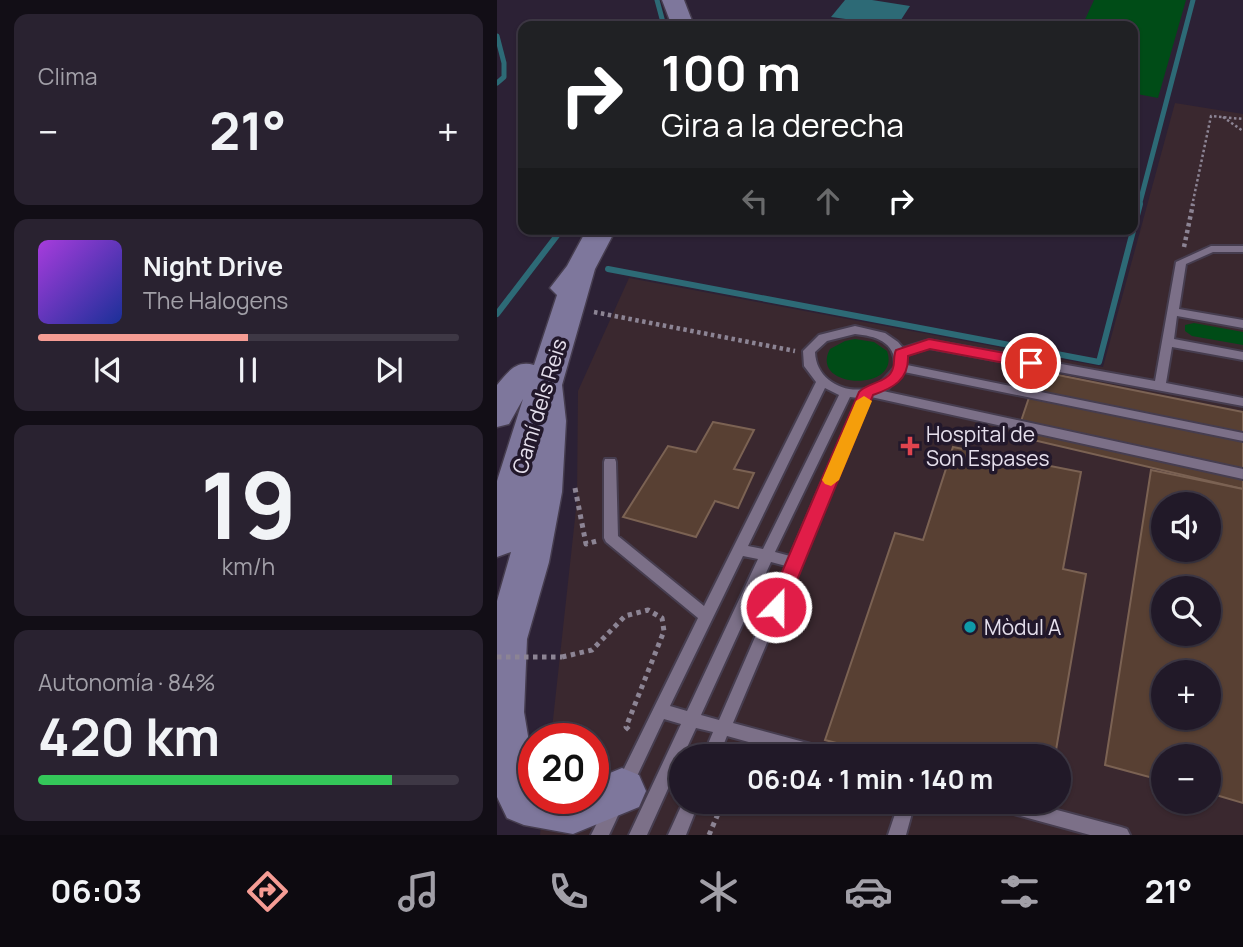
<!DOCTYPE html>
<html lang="es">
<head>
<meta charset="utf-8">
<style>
	:root { --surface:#211928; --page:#292230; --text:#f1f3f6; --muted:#a2a0a8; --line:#3e3845; --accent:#f59c94 }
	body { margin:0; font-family:Manrope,sans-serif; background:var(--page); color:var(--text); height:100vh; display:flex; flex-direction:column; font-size:26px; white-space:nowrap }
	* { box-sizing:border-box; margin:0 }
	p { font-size:23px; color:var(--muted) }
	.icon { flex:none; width:38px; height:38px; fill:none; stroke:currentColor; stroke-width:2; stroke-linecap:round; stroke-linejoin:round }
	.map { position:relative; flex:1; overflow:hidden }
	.drawer { display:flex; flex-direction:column; gap:14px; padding:14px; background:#120e16; width:497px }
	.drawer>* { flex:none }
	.hud { position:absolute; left:21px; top:21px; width:620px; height:214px; border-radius:14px; box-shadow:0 2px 5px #0004,0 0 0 2px var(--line); background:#202124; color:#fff; overflow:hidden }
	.tools { position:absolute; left:654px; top:492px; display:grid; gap:14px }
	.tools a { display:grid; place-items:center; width:70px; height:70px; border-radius:50%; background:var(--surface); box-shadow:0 2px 5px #0004,0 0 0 2px var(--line); font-size:35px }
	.speed { position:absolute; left:21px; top:723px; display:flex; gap:14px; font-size:35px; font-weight:700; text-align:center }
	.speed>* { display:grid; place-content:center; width:91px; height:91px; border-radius:50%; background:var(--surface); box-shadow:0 2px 5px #0004,0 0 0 2px var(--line); line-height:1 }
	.speed .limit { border:10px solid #d22; background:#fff; color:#111 }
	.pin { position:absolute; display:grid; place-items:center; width:60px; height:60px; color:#fff; margin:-30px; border:4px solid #fff; border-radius:50%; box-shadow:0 2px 7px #0007 }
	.me { position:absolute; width:77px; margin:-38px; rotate:22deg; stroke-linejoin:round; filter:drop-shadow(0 0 5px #0008) }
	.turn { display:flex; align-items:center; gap:24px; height:147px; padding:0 28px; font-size:32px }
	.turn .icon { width:91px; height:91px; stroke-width:2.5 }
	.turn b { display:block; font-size:49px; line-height:60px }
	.lanes { display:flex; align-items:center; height:66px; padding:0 28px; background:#0003; justify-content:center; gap:35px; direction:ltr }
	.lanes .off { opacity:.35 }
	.big { font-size:52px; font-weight:700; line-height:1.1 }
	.drawer .widget { flex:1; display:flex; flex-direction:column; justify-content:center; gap:10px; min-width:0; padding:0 24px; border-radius:14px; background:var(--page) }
	.drawer .dial { align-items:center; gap:0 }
	.dial b { font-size:91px; line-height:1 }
	.song { display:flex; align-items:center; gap:21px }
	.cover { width:84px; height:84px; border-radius:10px; background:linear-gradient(135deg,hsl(280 70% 55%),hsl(230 70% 35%)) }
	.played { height:7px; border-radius:4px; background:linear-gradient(90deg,var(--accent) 50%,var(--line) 50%) }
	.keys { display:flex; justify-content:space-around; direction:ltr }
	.heat { display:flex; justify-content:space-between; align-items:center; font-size:38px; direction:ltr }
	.charge { height:10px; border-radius:5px; background:linear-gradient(90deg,#34c759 84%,var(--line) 0) }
	.trip { position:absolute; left:172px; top:744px; width:402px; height:70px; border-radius:35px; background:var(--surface); box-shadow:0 2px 5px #0004,0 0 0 2px var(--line); font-weight:700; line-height:70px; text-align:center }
	.menu { display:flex; height:112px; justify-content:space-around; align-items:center; background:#0d0a10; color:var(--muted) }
	.menu .icon { width:49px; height:49px }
	.menu .current { color:var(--accent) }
	.menu b { font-size:32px; color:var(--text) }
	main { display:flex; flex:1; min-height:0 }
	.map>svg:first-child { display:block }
	.medical { fill:#3a282f; fill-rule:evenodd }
	.green { fill:#004c17 }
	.water { fill:#2d6a76 }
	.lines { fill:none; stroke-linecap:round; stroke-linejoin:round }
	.stream-far1 { stroke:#2d6a76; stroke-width:5 }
	.stream { stroke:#2d6a76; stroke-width:6 }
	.building { fill:#584033; stroke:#7b6253; stroke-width:2; fill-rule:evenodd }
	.lane-casing { stroke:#463d4f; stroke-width:4 }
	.secondary-casing { stroke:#463d4f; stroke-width:3 }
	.path-far2 { stroke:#8c8494; stroke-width:2.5; stroke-dasharray:2.5 2.5; stroke-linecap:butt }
	.path-far1 { stroke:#8c8494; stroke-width:4.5; stroke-dasharray:3.5 3.5; stroke-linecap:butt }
	.path { stroke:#8c8494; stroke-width:5; stroke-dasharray:4.5 4.5; stroke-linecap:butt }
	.lane { fill:#7c7088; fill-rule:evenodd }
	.secondary { fill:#7e779c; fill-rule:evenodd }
	.path-bridge { stroke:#8c8494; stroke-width:5; stroke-dasharray:4.5 4.5; stroke-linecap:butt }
	.route { fill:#e11d48; stroke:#92132f; stroke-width:2 }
	.slow { fill:#f59e0b }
	.health-dot { fill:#e0444e; stroke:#22182b; stroke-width:2.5 }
	.culture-dot { fill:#0f9aa8; stroke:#22182b; stroke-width:2.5 }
	.labels { text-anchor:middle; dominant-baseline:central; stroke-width:7; stroke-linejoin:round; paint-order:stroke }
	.street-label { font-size:21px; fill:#e6e0ed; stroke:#22182b }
	.poi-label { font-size:21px; fill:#e6e0ed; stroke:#22182b; text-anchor:start }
</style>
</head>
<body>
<main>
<section class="drawer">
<div class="widget"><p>Clima</p>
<div class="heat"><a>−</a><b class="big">21°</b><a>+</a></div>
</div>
<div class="widget">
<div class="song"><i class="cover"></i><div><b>Night Drive</b><p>The Halogens</p></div></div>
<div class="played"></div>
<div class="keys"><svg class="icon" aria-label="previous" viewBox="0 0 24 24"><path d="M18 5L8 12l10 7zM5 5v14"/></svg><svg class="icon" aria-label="pause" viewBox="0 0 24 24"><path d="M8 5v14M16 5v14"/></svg><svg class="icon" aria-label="next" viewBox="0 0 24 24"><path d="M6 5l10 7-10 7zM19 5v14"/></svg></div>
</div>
<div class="widget dial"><b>19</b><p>km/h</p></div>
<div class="widget"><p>Autonomía · 84%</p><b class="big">420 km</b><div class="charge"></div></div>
</section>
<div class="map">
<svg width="746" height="835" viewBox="0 0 746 835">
	<rect width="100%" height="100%" fill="#2c2135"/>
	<!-- medical -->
	<path class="medical" d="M678,103L746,114V835H43L47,798H96V738H54L80,500L81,391L132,278L606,367ZM667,504H712V550H667ZM667,588H712V634H667ZM667,672H712V718H667ZM184,756H562V802H184ZM667,756H712V802H667Z"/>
	<!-- green -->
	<g class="green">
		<path d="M597,0H689L661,98L635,93V26H585Z"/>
		<path d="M697,323L746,332V345L695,336L688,331V325Z"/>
		<path d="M358,339L377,342L390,351C405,393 311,389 333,349L348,341Z"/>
	</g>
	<!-- water -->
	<path class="water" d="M348,0H375L413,6L400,26L334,17Z"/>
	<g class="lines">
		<!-- stream-far1 -->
		<g class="stream-far1">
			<path d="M160,0L167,26"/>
			<path d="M0,36L7,63V77L0,83"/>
			<path d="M642,206L696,0"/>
		</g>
		<!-- stream -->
		<g class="stream">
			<path d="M111,269L602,362L643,204"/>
			<path d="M0,314L65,229"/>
		</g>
	</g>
	<!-- building -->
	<g class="building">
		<path d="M541,371L746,412V489L519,436Z"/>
		<path d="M216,422L257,430L237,469L257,473L241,508L218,501L199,537L126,517L171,446L199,452Z"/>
		<path d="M456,447L584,472L566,569L589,574L558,756H389L328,740L398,533L426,540Z"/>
		<path d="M654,470L746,489V803L712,793V756H667V781L608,765ZM667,504H712V550H667ZM667,588H712V634H667ZM667,672H712V718H667Z"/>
	</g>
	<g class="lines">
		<defs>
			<g id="lane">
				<path d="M714,246H746V252H716L689,264L682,309L746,320V328L680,316L677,339L746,352V360L675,347L669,383L746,398V406L432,348L409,355L410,365L746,433V441L407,372L390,390L386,391L746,469V479L374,397L236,723L329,748L335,751L337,756H302L230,736L222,756H206L216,732L199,728L186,756H184V760L150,835H132L184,724L167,719L133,791L127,793L121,791L119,785L201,618L109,542L107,538V462L108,459H118L119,462L121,536L207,606L319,382L307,366L306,351L322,335L358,326L388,333L401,342L406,348L432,340L658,381L679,262ZM358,334C379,336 399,342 398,367C392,373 386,382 378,386C352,397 319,382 318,352L330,341ZM328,388L342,395L266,549L251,546ZM353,397L361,398L293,556L278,552ZM246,556L261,559L190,711L173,706ZM274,562L289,566L222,720L204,715Z"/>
				<path d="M118,797L124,799L126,805L112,835H94L112,799Z"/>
				<path d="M186,802H202L189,835H171Z"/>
				<path d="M402,802H418L409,835H391Z"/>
				<path d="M494,802H530L624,827L630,829L633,835H593L502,810L496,808Z"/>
			</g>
			<g id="secondary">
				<path d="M165,0H187L197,26H175Z"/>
				<path d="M90,229H119L98,269L65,385L69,421L65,492L52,562L30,639L27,712L37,772V798H96V780L125,768L142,775L149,791L142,807L76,834L27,825L10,818L0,797V601L14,552L0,557V481L26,399L12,424L0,427V385C11,372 19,360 37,365L60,295L53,288L70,266Z"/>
			</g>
		</defs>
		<!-- lane casing -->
		<use href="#lane" class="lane-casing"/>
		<!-- secondary casing -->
		<use href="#secondary" class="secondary-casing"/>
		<!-- path-far2 -->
		<g class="path-far2">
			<path d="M726,117L746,131"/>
			<path d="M695,206L714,116L746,119"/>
		</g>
		<!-- path-far1 -->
		<g class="path-far1">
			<path d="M687,247L696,204"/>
			<path d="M97,312L298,351"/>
		</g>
		<!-- path -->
		<g class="path">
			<path d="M78,488L89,544L100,541"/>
			<path d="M65,657L95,650L128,616L151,610L165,618L167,631L129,727L134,732"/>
			<path d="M212,835L226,802"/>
		</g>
		<!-- lane -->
		<use href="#lane" class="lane"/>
		<!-- secondary -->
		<use href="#secondary" class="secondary"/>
		<!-- path-bridge -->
		<path class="path-bridge" d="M0,657H65"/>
	</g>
	<!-- route -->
	<path class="route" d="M432,339L534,358L542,363L534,368L433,349L411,356C412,380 396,388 376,395L289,607L286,613L279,615L273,613L270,607L362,392C371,382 392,383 396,368C398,362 396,356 399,350Z"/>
	<!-- slow -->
	<path class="slow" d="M367,396L375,401L342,480L334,486L328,484L325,480L359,401Z"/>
	<!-- markers -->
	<path class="health-dot" d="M409.5 435.5h7v7h7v7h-7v7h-7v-7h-7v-7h7z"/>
	<circle class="culture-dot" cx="473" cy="627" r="7"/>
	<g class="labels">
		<!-- street labels -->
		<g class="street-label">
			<text transform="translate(42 406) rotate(-73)">Camí dels Reis</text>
		</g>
		<!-- poi labels -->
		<g class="poi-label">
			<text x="429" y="434">Hospital de<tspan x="429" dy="24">Son Espases</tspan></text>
			<text x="487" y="627">Mòdul A</text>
		</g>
	</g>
</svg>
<div class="tools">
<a><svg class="icon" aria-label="sound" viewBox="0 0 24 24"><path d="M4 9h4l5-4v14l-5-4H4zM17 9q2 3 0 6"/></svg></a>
<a><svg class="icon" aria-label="search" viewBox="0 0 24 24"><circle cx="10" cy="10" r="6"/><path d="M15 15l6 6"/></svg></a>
<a>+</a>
<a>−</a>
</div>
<div class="speed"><div class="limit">20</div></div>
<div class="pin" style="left:534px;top:363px;background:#d93025"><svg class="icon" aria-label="arrive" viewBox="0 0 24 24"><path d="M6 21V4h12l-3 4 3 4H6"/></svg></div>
<svg class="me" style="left:279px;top:607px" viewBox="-20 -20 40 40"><circle r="17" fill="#e11d48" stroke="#fff" stroke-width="3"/><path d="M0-11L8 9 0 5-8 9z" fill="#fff"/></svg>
<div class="trip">06:04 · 1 min · 140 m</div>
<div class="hud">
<div class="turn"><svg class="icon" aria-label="right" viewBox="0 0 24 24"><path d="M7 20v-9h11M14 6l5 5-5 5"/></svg><div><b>100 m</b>Gira a la derecha</div></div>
<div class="lanes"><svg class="icon off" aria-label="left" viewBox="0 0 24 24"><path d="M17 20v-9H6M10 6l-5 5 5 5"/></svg><svg class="icon off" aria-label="ahead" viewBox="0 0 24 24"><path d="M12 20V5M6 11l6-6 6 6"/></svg><svg class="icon" aria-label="right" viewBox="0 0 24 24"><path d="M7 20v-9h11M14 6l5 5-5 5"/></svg></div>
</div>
</div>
</main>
<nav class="menu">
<b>06:03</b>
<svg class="icon current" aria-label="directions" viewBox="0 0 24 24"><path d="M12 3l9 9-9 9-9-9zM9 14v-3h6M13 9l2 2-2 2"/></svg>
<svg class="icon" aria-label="music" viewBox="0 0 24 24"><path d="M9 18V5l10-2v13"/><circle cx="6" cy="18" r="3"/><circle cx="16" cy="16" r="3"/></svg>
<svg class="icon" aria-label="phone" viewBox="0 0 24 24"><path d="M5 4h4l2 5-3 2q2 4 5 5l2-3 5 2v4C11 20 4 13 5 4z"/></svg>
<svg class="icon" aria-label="climate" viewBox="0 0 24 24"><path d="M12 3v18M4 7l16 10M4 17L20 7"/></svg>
<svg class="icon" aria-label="car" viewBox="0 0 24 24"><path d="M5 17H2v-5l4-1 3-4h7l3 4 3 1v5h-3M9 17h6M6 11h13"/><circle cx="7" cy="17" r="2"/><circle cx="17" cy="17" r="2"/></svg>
<svg class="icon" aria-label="filters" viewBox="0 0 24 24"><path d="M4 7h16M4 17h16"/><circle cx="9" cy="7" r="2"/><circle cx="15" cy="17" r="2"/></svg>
<b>21°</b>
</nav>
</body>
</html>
